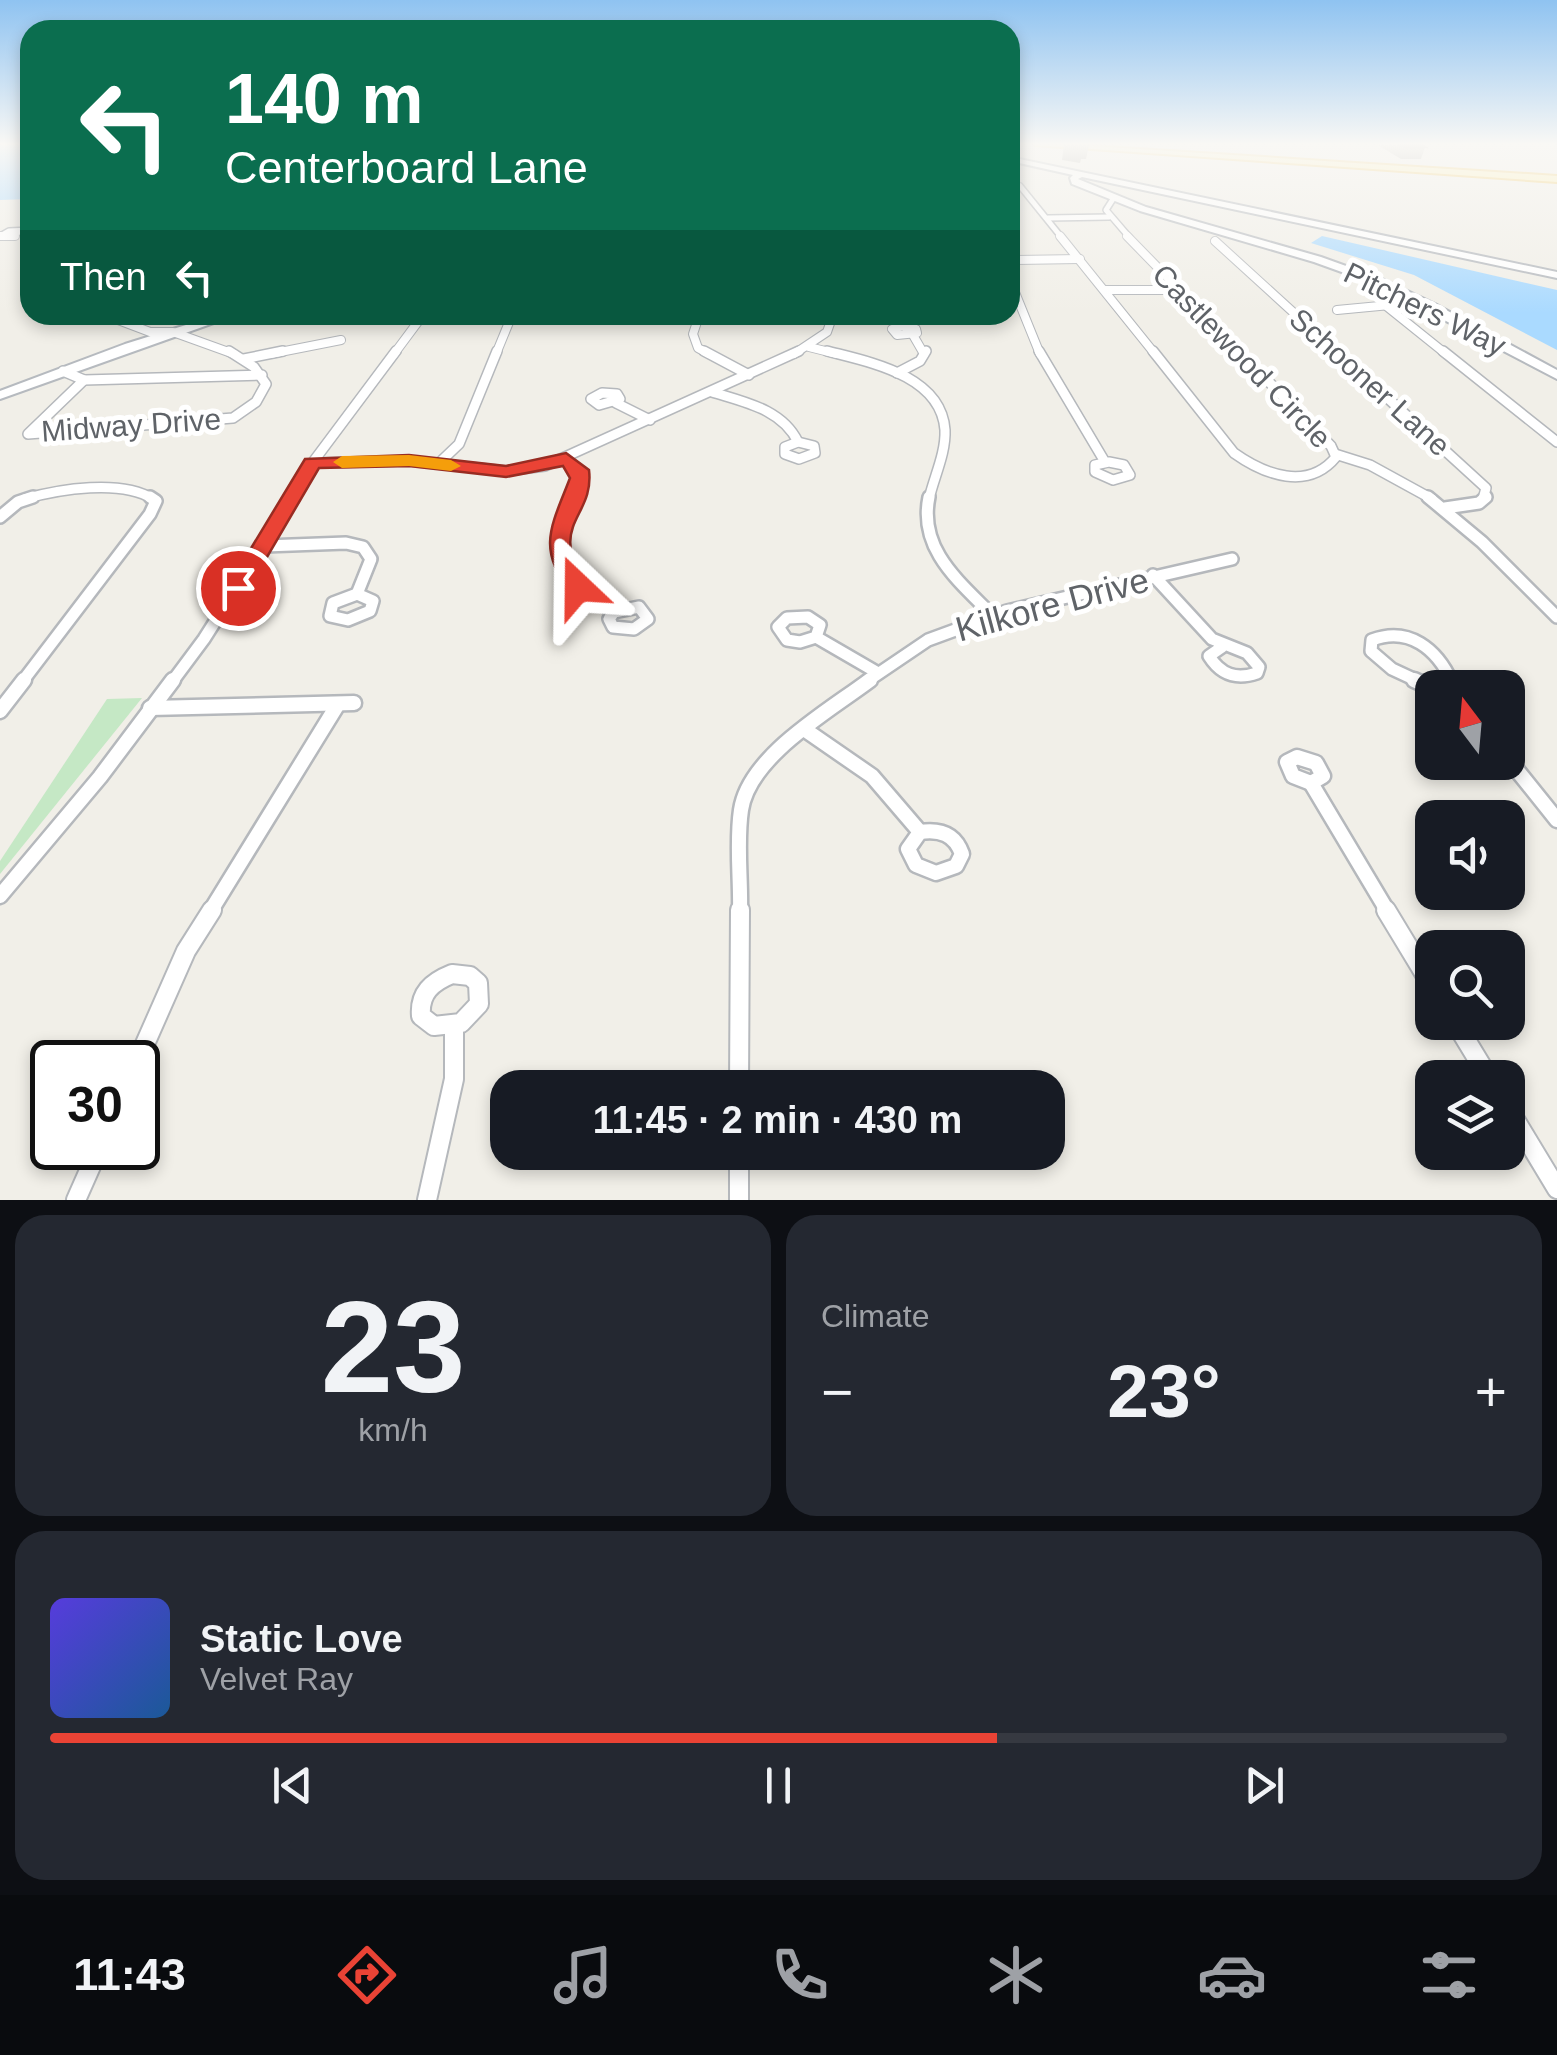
<!DOCTYPE html>
<html lang="en">
<head>
<meta charset="utf-8">
<style>
	:root { --surface:#171b24; --page:#242831; --text:#f1f3f6; --muted:#9ea1a6; --line:#363941; --accent:#ea4335 }
	body { margin:0; font-family:Arial,sans-serif; background:var(--page); color:var(--text); height:100vh; display:flex; flex-direction:column; font-size:38px; white-space:nowrap }
	* { box-sizing:border-box; margin:0 }
	p { font-size:32px; color:var(--muted) }
	.icon { flex:none; width:55px; height:55px; fill:none; stroke:currentColor; stroke-width:2; stroke-linecap:round; stroke-linejoin:round }
	.map { position:relative; height:1200px; overflow:hidden }
	.sheet { display:flex; flex-direction:column; gap:15px; padding:15px; background:#0d0f14; flex:1 }
	.sheet>* { flex:none }
	.banner { position:absolute; left:20px; top:20px; width:1000px; height:305px; border-radius:30px; box-shadow:0 5px 15px #0003; background:#0b6e4f; color:#fff; overflow:hidden }
	.needle { width:65px; rotate:344deg }
	.controls { position:absolute; left:1415px; top:670px; display:grid; gap:20px }
	.controls a { display:grid; place-items:center; width:110px; height:110px; border-radius:20px; background:var(--surface); box-shadow:0 5px 15px #0003; font-size:50px }
	.speed { position:absolute; left:30px; top:1040px; display:flex; gap:20px; font-size:50px; font-weight:700; text-align:center }
	.speed>* { display:grid; place-content:center; width:130px; height:130px; border-radius:50%; background:var(--surface); box-shadow:0 5px 15px #0003; line-height:1 }
	.speed .limit { border:5px solid #111; border-radius:15px; background:#fff; color:#111 }
	.pin { position:absolute; display:grid; place-items:center; width:85px; height:85px; color:#fff; margin:-42px; border:5px solid #fff; border-radius:50%; box-shadow:0 2px 10px #0007 }
	.me { position:absolute; width:110px; margin:-55px; rotate:337deg; stroke-linejoin:round; filter:drop-shadow(0 0 8px #0008) }
	.turn { display:flex; align-items:center; gap:35px; height:210px; padding:0 40px; font-size:45px }
	.turn .icon { width:130px; height:130px; stroke-width:2.5 }
	.turn b { display:block; font-size:70px; line-height:85px }
	.then { display:flex; align-items:center; height:95px; padding:0 40px; background:#0003; gap:20px; font-size:38px }
	.big { font-size:75px; font-weight:700; line-height:1.1 }
	.sheet .tile { flex:1; display:flex; flex-direction:column; justify-content:center; gap:15px; min-width:0; padding:0 35px; border-radius:30px; background:var(--page) }
	.sheet .dial { align-items:center; gap:0 }
	.dial b { font-size:130px; line-height:1 }
	.song { display:flex; align-items:center; gap:30px }
	.cover { width:120px; height:120px; border-radius:15px; background:linear-gradient(135deg,hsl(250 70% 55%),hsl(210 70% 35%)) }
	.played { height:10px; border-radius:5px; background:linear-gradient(90deg,var(--accent) 65%,var(--line) 65%) }
	.keys { display:flex; justify-content:space-around; direction:ltr }
	.heat { display:flex; justify-content:space-between; align-items:center; font-size:55px; direction:ltr }
	.sheet .tiles { flex:1; display:grid; gap:15px; grid-template-columns:1fr 1fr }
	.tile:last-child { grid-column:span 2 }
	.trip { position:absolute; left:490px; top:1070px; width:575px; height:100px; border-radius:30px; background:var(--surface); box-shadow:0 5px 15px #0003; font-weight:700; line-height:100px; text-align:center }
	.dock { display:flex; height:160px; justify-content:space-around; align-items:center; background:#090b0e; color:var(--muted) }
	.dock .icon { width:70px; height:70px }
	.dock .active { color:var(--accent) }
	.dock b { font-size:45px; color:var(--text) }
	.map>svg:first-child { display:block }
	.green { fill:#c5e8c5 }
	.water { fill:#aadaff }
	.lines { fill:none; stroke-linecap:round; stroke-linejoin:round }
	.street-far5-casing { stroke:#b5b8bc; stroke-width:8 }
	.street-far4-casing { stroke:#b5b8bc; stroke-width:10 }
	.street-far3-casing { stroke:#b5b8bc; stroke-width:12 }
	.street-far2-casing { stroke:#b5b8bc; stroke-width:16 }
	.street-far1-casing { stroke:#b5b8bc; stroke-width:19 }
	.street-casing { stroke:#b5b8bc; stroke-width:22 }
	.secondary-casing { stroke:#b6babf; stroke-width:4 }
	.primary-casing { stroke:#f2c960; stroke-width:4 }
	.street-far5 { stroke:#fff; stroke-width:5 }
	.street-far4 { stroke:#fff; stroke-width:8 }
	.street-far3 { stroke:#fff; stroke-width:9 }
	.street-far2 { stroke:#fff; stroke-width:11 }
	.street-far1 { stroke:#fff; stroke-width:14 }
	.street { stroke:#fff; stroke-width:18 }
	.secondary { fill:#fff; fill-rule:evenodd }
	.primary { fill:#fff2af; fill-rule:evenodd }
	.wall { fill:#afaea9 }
	.building { fill:#cccac5; stroke:#8f8d8a; stroke-width:2.5 }
	.route { fill:#ea4335; stroke:#982c22; stroke-width:2.5 }
	.slow { fill:#f59e0b }
	.labels { text-anchor:middle; dominant-baseline:central; stroke-width:10; stroke-linejoin:round; paint-order:stroke }
	.far-street-label { font-size:30px; fill:#5f6368; stroke:#fff }
	.street-label { font-size:35px; fill:#5f6368; stroke:#fff }
</style>
</head>
<body>
<div class="map">
<svg width="1557" height="1200" viewBox="0 0 1557 1200">
	<rect width="100%" height="100%" fill="#f1efe8"/>
	<!-- green -->
	<path class="green" d="M142,698L0,874V861L107,699Z"/>
	<!-- water -->
	<g class="water">
		<path d="M0,145H30V199L0,200Z"/>
		<path d="M1322,236L1557,290V350L1414,275L1311,243Z"/>
	</g>
	<g class="lines">
		<defs>
			<g id="street-far5">
				<path d="M1020,186L1062,238"/>
				<path d="M1113,199L1106,210L1130,238"/>
				<path d="M1048,218L1109,217"/>
				<path d="M30,230L0,236L9,231Z"/>
			</g>
			<g id="street-far4">
				<path d="M0,236H15"/>
				<path d="M1060,236L1155,354"/>
				<path d="M1127,236L1242,354"/>
				<path d="M1215,241L1339,354"/>
				<path d="M1010,260L1080,259"/>
				<path d="M1010,280L1040,354"/>
				<path d="M1105,290H1179"/>
				<path d="M1385,305L1446,354"/>
				<path d="M1337,310L1422,302"/>
				<path d="M105,315L150,332H173L234,354"/>
				<path d="M699,316L693,334L698,348L709,354"/>
				<path d="M902,326L916,329L917,333L897,335L892,329Z"/>
				<path d="M913,335L924,354"/>
				<path d="M809,347L837,354"/>
				<path d="M270,354L341,340"/>
				<path d="M394,354L423,315"/>
				<path d="M496,354L512,315"/>
				<path d="M794,354L827,332L833,315"/>
			</g>
			<g id="street-far3">
				<path d="M704,351L749,375"/>
				<path d="M827,351C869,362 941,375 945,430C946,453 934,477 929,499"/>
				<path d="M1039,351L1105,462"/>
				<path d="M1153,351L1234,453C1265,475 1308,491 1336,457L1331,446L1239,351"/>
				<path d="M1336,351L1486,488L1483,499"/>
				<path d="M1443,351L1557,442"/>
				<path d="M244,359L283,351"/>
				<path d="M63,371L84,380L28,434L233,418L256,402L266,384L254,367L229,351"/>
				<path d="M897,373L920,361L926,351"/>
				<path d="M84,380L262,375"/>
				<path d="M712,392C744,402 782,409 798,442"/>
				<path d="M602,393L617,394L620,399L599,405L591,399Z"/>
				<path d="M616,403L650,420"/>
				<path d="M798,442L814,446L815,453L799,459L785,454V447Z"/>
				<path d="M1335,454L1370,465L1432,499"/>
				<path d="M566,459L580,474L573,499"/>
				<path d="M1109,462L1124,465L1130,475L1113,480L1095,472V465Z"/>
				<path d="M312,463L409,461L506,471L545,466L799,351"/>
				<path d="M438,464L459,444L497,351"/>
				<path d="M24,499C60,489 121,479 153,499"/>
				<path d="M293,499L307,470L396,351"/>
			</g>
			<g id="street-far2">
				<path d="M574,497C550,556 559,578 614,612"/>
				<path d="M929,497C918,550 960,582 993,616"/>
				<path d="M1428,497L1482,542L1557,617"/>
				<path d="M1445,508L1479,503L1486,497"/>
				<path d="M0,517L18,502L33,497"/>
				<path d="M265,546L346,543L363,547L371,559L357,594"/>
				<path d="M1153,575L1212,639L1247,653L1259,667L1257,673C1236,680 1221,675 1209,656L1222,647"/>
				<path d="M357,594L373,601L370,611L348,620L330,616L333,603Z"/>
				<path d="M639,607L648,619L634,629L613,627L609,619L614,612Z"/>
				<path d="M808,617L820,625L816,637L800,642L787,640L778,627L787,618Z"/>
				<path d="M816,637L878,673"/>
				<path d="M22,682L150,514L156,501L150,497"/>
				<path d="M172,682L204,639L294,497"/>
				<path d="M866,682L928,640L1007,611L1232,559"/>
				<path d="M1420,682L1392,669L1371,651L1372,640C1409,626 1437,649 1452,682"/>
			</g>
			<g id="street-far1">
				<path d="M1414,680L1432,688"/>
				<path d="M1451,680L1455,688"/>
				<path d="M150,708L354,703"/>
				<path d="M0,711L24,680"/>
				<path d="M804,729L872,776L920,832"/>
				<path d="M1297,757L1316,763L1323,776L1311,783L1293,776L1287,762Z"/>
				<path d="M1508,759L1557,820"/>
				<path d="M1311,783L1388,912"/>
				<path d="M920,832C940,829 955,834 962,854L956,866L936,873L916,865L908,849Z"/>
				<path d="M0,896L100,777L173,680"/>
				<path d="M210,912L338,704"/>
				<path d="M740,912C741,879 736,843 741,810C749,756 829,711 870,680"/>
			</g>
			<g id="street">
				<path d="M1386,910L1432,986"/>
				<path d="M452,974L470,976L478,983L479,1004L461,1023L434,1026L421,1016C419,993 432,982 452,974Z"/>
				<path d="M1455,1022L1489,1078"/>
				<path d="M137,1062L186,951L212,910"/>
				<path d="M739,1088L740,910"/>
				<path d="M1508,1108L1557,1189"/>
				<path d="M739,1152V1200"/>
				<path d="M76,1200L99,1148"/>
				<path d="M427,1200L454,1079V1026"/>
			</g>
			<g id="secondary">
				<path d="M1010,157L1557,272V278L1082,177L1078,179L1146,207L1321,257L1382,279L1435,304L1557,370V379L1375,284L1314,262L1140,211L1072,184L1070,178L1073,175L1010,161Z"/>
				<path d="M218,315H236L0,399V391L125,344Z"/>
			</g>
			<path id="primary" d="M1035,145H1077L1557,176V182Z"/>
		</defs>
		<!-- street-far5 casing -->
		<use href="#street-far5" class="street-far5-casing"/>
		<!-- street-far4 casing -->
		<use href="#street-far4" class="street-far4-casing"/>
		<!-- street-far3 casing -->
		<use href="#street-far3" class="street-far3-casing"/>
		<!-- street-far2 casing -->
		<use href="#street-far2" class="street-far2-casing"/>
		<!-- street-far1 casing -->
		<use href="#street-far1" class="street-far1-casing"/>
		<!-- street casing -->
		<use href="#street" class="street-casing"/>
		<!-- secondary casing -->
		<use href="#secondary" class="secondary-casing"/>
		<!-- primary casing -->
		<use href="#primary" class="primary-casing"/>
		<!-- street-far5 -->
		<use href="#street-far5" class="street-far5"/>
		<!-- street-far4 -->
		<use href="#street-far4" class="street-far4"/>
		<!-- street-far3 -->
		<use href="#street-far3" class="street-far3"/>
		<!-- street-far2 -->
		<use href="#street-far2" class="street-far2"/>
		<!-- street-far1 -->
		<use href="#street-far1" class="street-far1"/>
		<!-- street -->
		<use href="#street" class="street"/>
		<!-- secondary -->
		<use href="#secondary" class="secondary"/>
		<!-- primary -->
		<use href="#primary" class="primary"/>
	</g>
	<!-- wall -->
	<g class="wall">
		<path d="M1064,145H1089L1086,159H1081L1080,163L1062,160Z"/>
		<path d="M1378,145H1422L1425,147L1421,159H1401Z"/>
	</g>
	<!-- building -->
	<path class="building" d="M1402,145H1422L1425,147H1405Z"/>
	<!-- sky -->
	<linearGradient id="sky" x2="0" y2="1"><stop stop-color="#8fc3f1"/><stop offset="0.46" stop-color="#f9f8f5"/><stop offset="1" stop-color="#f9f8f5" stop-opacity="0"/></linearGradient>
	<rect width="1557" height="313" fill="url(#sky)"/>
	<!-- route -->
	<path class="route" d="M566,453L589,470C595,519 544,524 589,587L586,591H570C536,548 552,525 570,478L563,466L506,477L409,466L319,468L246,593H230L227,588L305,459L409,455L506,466Z"/>
	<!-- slow -->
	<path class="slow" d="M409,455L451,460L461,466L451,471L409,466L342,468L333,462L342,456Z"/>
	<g class="labels">
		<!-- far-street labels -->
		<g class="far-street-label">
			<text transform="translate(1425 309) rotate(26)">Pitchers Way</text>
			<text transform="translate(1242 356) rotate(46)">Castlewood Circle</text>
			<text transform="translate(1370 382) rotate(42)">Schooner Lane</text>
			<text transform="translate(131 425) rotate(-4)">Midway Drive</text>
		</g>
		<!-- street labels -->
		<g class="street-label">
			<text transform="translate(1052 604) rotate(-15)">Kilkore Drive</text>
		</g>
	</g>
</svg>
<div class="controls">
<a><svg class="needle" viewBox="-14 -14 28 28"><path d="M0-13l5 13h-10z" fill="#e53935"/><path d="M0 13l5-13h-10z" fill="#9ea1a6"/></svg></a>
<a><svg class="icon" aria-label="sound" viewBox="0 0 24 24"><path d="M4 9h4l5-4v14l-5-4H4zM17 9q2 3 0 6"/></svg></a>
<a><svg class="icon" aria-label="search" viewBox="0 0 24 24"><circle cx="10" cy="10" r="6"/><path d="M15 15l6 6"/></svg></a>
<a><svg class="icon" aria-label="layers" viewBox="0 0 24 24"><path d="M12 4l9 5-9 5-9-5zM3 14l9 5 9-5"/></svg></a>
</div>
<div class="speed"><div class="limit">30</div></div>
<div class="pin" style="left:238px;top:588px;background:#d93025"><svg class="icon" aria-label="arrive" viewBox="0 0 24 24"><path d="M6 21V4h12l-3 4 3 4H6"/></svg></div>
<svg class="me" style="left:578px;top:587px" viewBox="-20 -20 40 40"><path d="M0-17L14 15 0 8-14 15z" fill="#ea4335" stroke="#fff" stroke-width="4"/></svg>
<div class="trip">11:45 · 2 min · 430 m</div>
<div class="banner">
<div class="turn"><svg class="icon" aria-label="left" viewBox="0 0 24 24"><path d="M17 20v-9H6M10 6l-5 5 5 5"/></svg><div><b>140 m</b>Centerboard Lane</div></div>
<div class="then">Then<svg class="icon" aria-label="left" viewBox="0 0 24 24"><path d="M17 20v-9H6M10 6l-5 5 5 5"/></svg></div>
</div>
</div>
<section class="sheet">
<div class="tiles">
<div class="tile dial"><b>23</b><p>km/h</p></div>
<div class="tile"><p>Climate</p>
<div class="heat"><a>−</a><b class="big">23°</b><a>+</a></div>
</div>
<div class="tile">
<div class="song"><i class="cover"></i><div><b>Static Love</b><p>Velvet Ray</p></div></div>
<div class="played"></div>
<div class="keys"><svg class="icon" aria-label="previous" viewBox="0 0 24 24"><path d="M18 5L8 12l10 7zM5 5v14"/></svg><svg class="icon" aria-label="pause" viewBox="0 0 24 24"><path d="M8 5v14M16 5v14"/></svg><svg class="icon" aria-label="next" viewBox="0 0 24 24"><path d="M6 5l10 7-10 7zM19 5v14"/></svg></div>
</div>
</div>
</section>
<nav class="dock">
<b>11:43</b>
<svg class="icon active" aria-label="directions" viewBox="0 0 24 24"><path d="M12 3l9 9-9 9-9-9zM9 14v-3h6M13 9l2 2-2 2"/></svg>
<svg class="icon" aria-label="music" viewBox="0 0 24 24"><path d="M9 18V5l10-2v13"/><circle cx="6" cy="18" r="3"/><circle cx="16" cy="16" r="3"/></svg>
<svg class="icon" aria-label="phone" viewBox="0 0 24 24"><path d="M5 4h4l2 5-3 2q2 4 5 5l2-3 5 2v4C11 20 4 13 5 4z"/></svg>
<svg class="icon" aria-label="climate" viewBox="0 0 24 24"><path d="M12 3v18M4 7l16 10M4 17L20 7"/></svg>
<svg class="icon" aria-label="car" viewBox="0 0 24 24"><path d="M5 17H2v-5l4-1 3-4h7l3 4 3 1v5h-3M9 17h6M6 11h13"/><circle cx="7" cy="17" r="2"/><circle cx="17" cy="17" r="2"/></svg>
<svg class="icon" aria-label="filters" viewBox="0 0 24 24"><path d="M4 7h16M4 17h16"/><circle cx="9" cy="7" r="2"/><circle cx="15" cy="17" r="2"/></svg>
</nav>
</body>
</html>
